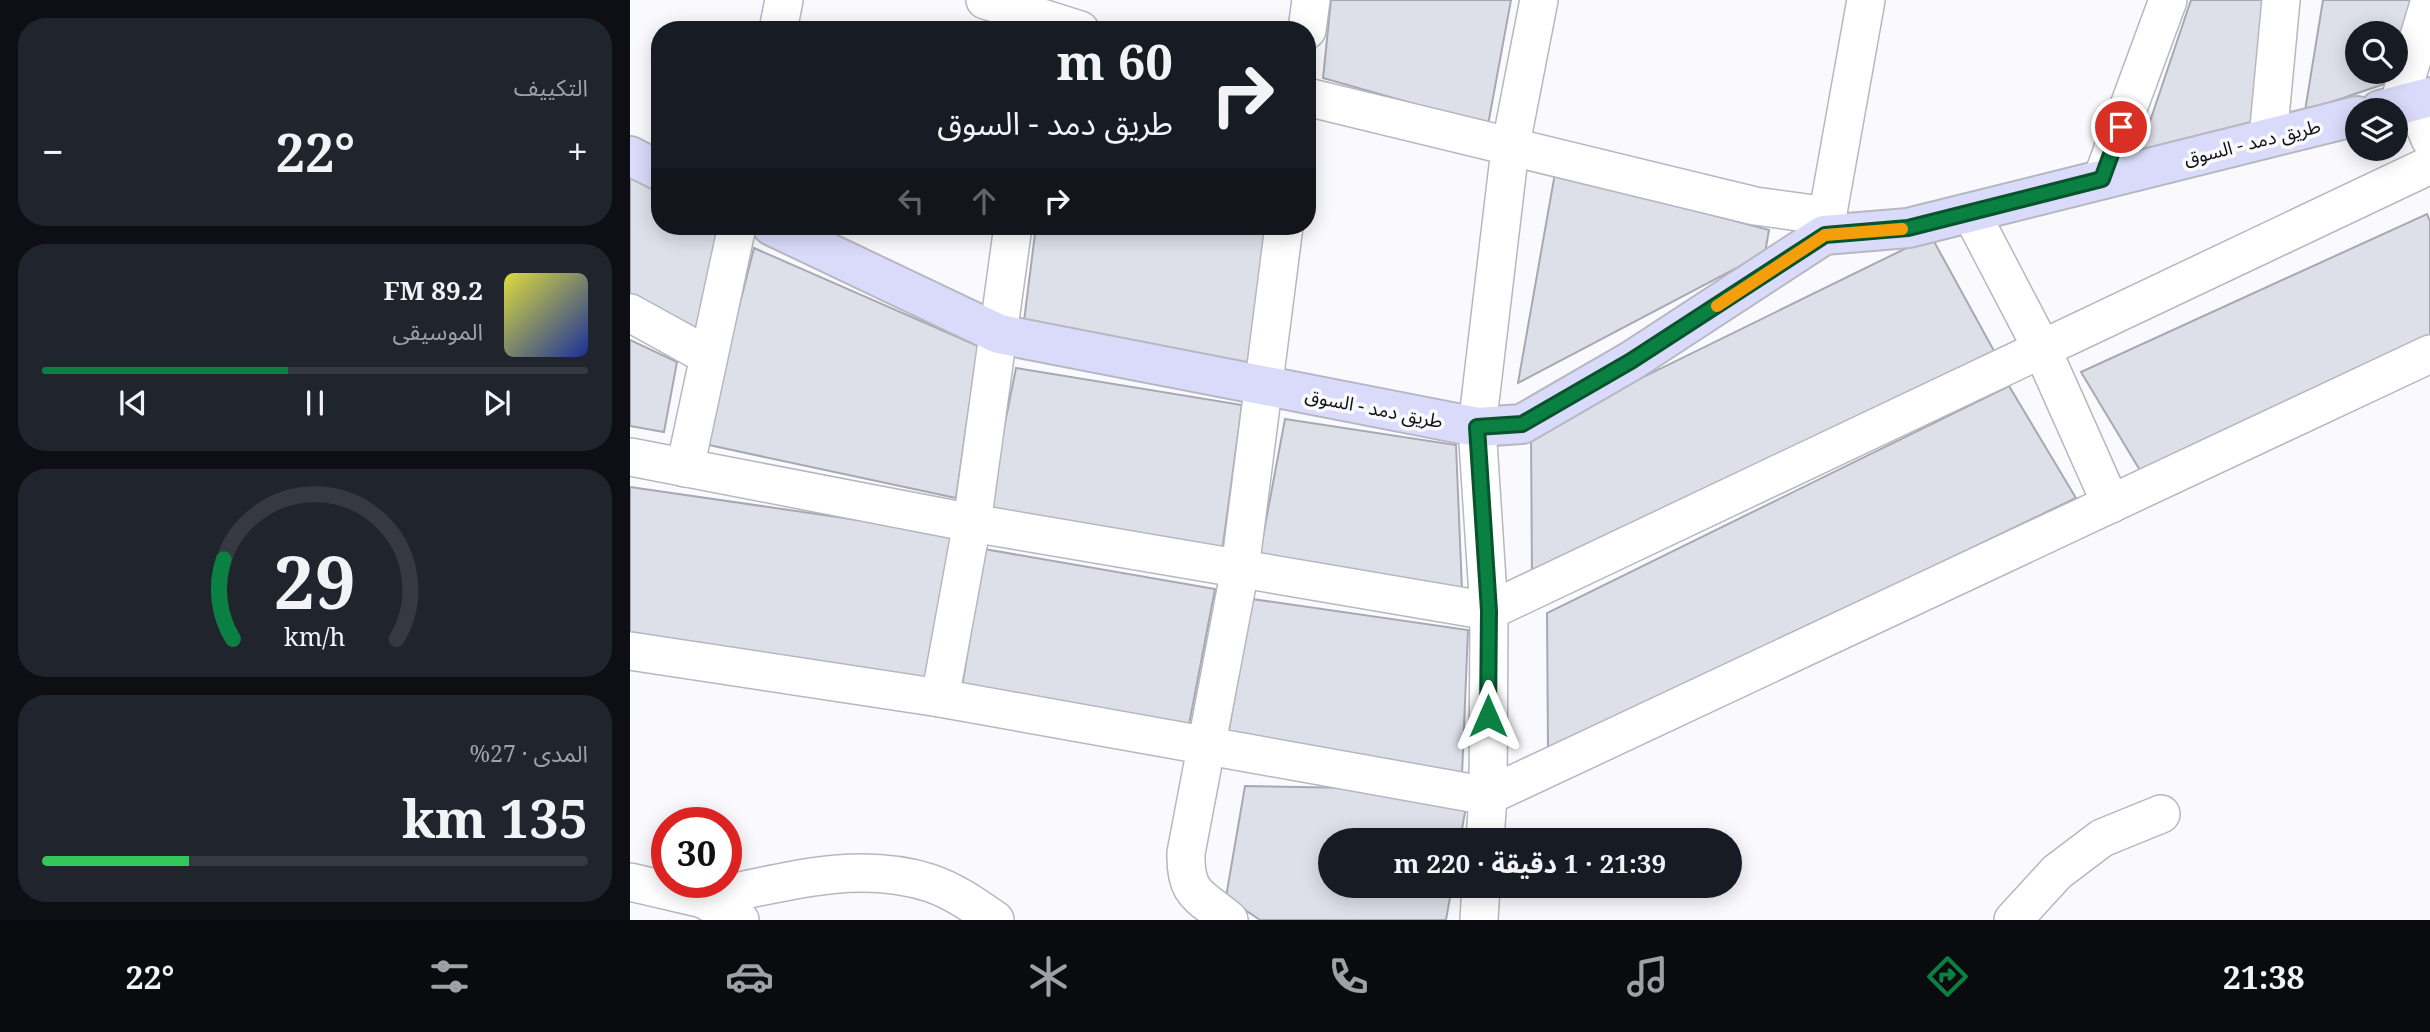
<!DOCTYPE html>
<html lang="ar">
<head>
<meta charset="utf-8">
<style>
	:root { --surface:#171b24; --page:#20242c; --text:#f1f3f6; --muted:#9ea1a6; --line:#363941; --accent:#0b8043 }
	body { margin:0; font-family:"Noto Serif","Noto Sans Arabic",serif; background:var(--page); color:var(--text); direction:rtl; height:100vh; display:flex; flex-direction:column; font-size:26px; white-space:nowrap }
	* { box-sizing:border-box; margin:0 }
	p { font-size:23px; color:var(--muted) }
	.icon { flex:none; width:38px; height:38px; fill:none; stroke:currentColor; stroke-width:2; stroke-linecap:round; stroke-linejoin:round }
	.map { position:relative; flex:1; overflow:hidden; direction:ltr }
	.drawer { display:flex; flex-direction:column; gap:18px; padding:18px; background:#0d0f14; width:630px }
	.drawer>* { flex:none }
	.banner { position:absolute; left:21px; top:21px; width:665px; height:214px; border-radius:28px; box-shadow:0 4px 18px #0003; direction:rtl; background:#171b24; color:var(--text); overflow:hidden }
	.fabs { position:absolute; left:1715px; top:21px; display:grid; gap:14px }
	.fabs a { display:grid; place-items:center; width:63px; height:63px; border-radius:50%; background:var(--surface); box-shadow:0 4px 18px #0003; font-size:35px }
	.speed { position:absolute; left:21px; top:807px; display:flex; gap:14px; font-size:35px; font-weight:700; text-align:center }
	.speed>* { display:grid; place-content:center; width:91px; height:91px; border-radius:50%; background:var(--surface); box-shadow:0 4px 18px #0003; line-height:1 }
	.speed .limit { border:10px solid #d22; background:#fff; color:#111 }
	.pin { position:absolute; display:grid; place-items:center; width:60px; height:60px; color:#fff; margin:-30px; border:4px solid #fff; border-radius:50%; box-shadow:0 2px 7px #0007 }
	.me { position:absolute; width:77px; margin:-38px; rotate:0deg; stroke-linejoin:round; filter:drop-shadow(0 0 5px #0008) }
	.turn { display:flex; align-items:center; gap:24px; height:147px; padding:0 28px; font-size:32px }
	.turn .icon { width:91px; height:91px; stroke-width:2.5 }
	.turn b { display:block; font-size:49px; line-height:60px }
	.lanes { display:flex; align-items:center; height:66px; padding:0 28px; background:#0003; justify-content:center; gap:35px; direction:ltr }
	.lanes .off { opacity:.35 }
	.big { font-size:52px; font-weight:700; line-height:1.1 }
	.drawer .card { flex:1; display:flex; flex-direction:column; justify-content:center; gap:10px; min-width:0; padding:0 24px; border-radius:28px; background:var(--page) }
	.drawer .dial { align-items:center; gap:0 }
	.dial svg { height:182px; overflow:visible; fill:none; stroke:var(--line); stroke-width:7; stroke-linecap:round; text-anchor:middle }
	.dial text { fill:var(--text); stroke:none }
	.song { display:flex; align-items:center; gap:21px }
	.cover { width:84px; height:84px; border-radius:10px; background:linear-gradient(135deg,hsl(60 70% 55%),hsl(230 70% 35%)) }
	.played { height:7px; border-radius:4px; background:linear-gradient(90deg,var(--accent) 45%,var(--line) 45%) }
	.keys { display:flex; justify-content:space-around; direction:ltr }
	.heat { display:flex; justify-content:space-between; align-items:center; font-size:38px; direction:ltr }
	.charge { height:10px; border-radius:5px; background:linear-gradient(90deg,#34c759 27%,var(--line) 0) }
	.trip { position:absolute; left:688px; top:828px; width:424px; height:70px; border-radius:35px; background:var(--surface); box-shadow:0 4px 18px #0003; font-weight:700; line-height:70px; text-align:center; direction:rtl }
	.dock { display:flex; height:112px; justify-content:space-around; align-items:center; background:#090b0e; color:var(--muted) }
	.dock .icon { width:49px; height:49px }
	.dock .current { color:var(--accent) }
	.dock b { font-size:32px; color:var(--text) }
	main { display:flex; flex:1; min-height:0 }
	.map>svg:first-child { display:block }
	.building { fill:#dee0e9; stroke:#a7a8b1; stroke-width:2 }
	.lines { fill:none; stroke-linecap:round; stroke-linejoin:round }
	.minor-casing { stroke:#b6b7c0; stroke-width:40 }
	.secondary-casing { stroke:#b6b7c0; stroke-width:42 }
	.minor { stroke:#fff; stroke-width:37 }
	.secondary { stroke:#dadbfa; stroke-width:38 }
	.route-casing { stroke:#07532c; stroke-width:18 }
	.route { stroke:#0b8043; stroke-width:12 }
	.slow { stroke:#f59e0b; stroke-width:12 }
	.labels { text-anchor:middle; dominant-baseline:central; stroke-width:7; stroke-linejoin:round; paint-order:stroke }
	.street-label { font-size:19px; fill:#101114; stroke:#fafafe }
</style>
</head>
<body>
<main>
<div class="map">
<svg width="1800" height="920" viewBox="0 0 1800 920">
	<rect width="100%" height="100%" fill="#fafafe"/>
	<!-- building -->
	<g class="building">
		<path d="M701,0H881L858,125L693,78Z"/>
		<path d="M1561,0H1638L1628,122L1509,154Z"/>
		<path d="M1693,0H1781L1766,59V33H1727V72H1762L1760,82L1675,111Z"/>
		<path d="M925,173L1139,230L1135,253L888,383Z"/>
		<path d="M0,176L30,190V226H90L65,337L0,300Z"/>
		<path d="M1797,214L1800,221V369L1526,497L1451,372Z"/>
		<path d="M406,226H640L624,367L394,321Z"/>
		<path d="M1301,236L1369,360L902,583L901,432Z"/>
		<path d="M124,248L348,346L326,498L74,444Z"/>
		<path d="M0,340L47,362L34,432L0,426Z"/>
		<path d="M386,368L612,405L592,552L357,513Z"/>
		<path d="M1379,386L1446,498L918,751L917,613Z"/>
		<path d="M655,419L826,445L832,590L629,558Z"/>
		<path d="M0,487L325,534L304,679L0,634Z"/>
		<path d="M354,549L585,589L558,730L332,687Z"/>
		<path d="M622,599L838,630L832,775L598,735Z"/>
		<path d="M615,786L839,790L830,840H700V886H822L816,920H630L596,897Z"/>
	</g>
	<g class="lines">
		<defs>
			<g id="minor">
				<path d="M355,0L450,30"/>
				<path d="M148,30L154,0"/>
				<path d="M677,30L681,0"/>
				<path d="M677,97L1125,206L1198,216"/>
				<path d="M1784,101L1800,139"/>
				<path d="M1768,106L1800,0"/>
				<path d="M1638,138L1651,0"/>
				<path d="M1472,179L1538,0"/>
				<path d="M1341,213L1411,347L1481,504"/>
				<path d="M1194,235L1236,0"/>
				<path d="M0,313L78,356"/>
				<path d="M0,457L342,523L859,611L1800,165"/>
				<path d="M55,468L107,226"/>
				<path d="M0,651L310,698L858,796L1800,354"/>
				<path d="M310,698L342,523L383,226"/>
				<path d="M855,840L858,796L859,611L847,427L880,149L909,0"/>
				<path d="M0,882L73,899L110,920"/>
				<path d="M73,899C148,884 225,859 300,883C324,891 345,906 365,920"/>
				<path d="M599,920C569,895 555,895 556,853L610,569L654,226"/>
				<path d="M849,920L851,886"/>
				<path d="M1383,920L1427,872L1472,838L1531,814"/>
			</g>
			<g id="secondary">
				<path d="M1750,110L1800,97"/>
				<path d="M0,156L30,171"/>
				<path d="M142,226L369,334L847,427L892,424L1001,361L1194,235L1278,228L1727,116"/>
			</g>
		</defs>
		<!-- minor casing -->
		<use href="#minor" class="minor-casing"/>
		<!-- secondary casing -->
		<use href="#secondary" class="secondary-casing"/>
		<!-- minor -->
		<use href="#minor" class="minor"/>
		<!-- secondary -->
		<use href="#secondary" class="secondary"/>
	</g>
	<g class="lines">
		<defs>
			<path id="route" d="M858,716L859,611L847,427L892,424L1001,361L1195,235L1278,228L1472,179L1491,127"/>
		</defs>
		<!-- route casing -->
		<use href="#route" class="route-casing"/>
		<!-- route -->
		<use href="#route" class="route"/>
		<!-- slow -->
		<path class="slow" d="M1087,306L1195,235L1272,229"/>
	</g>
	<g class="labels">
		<!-- street labels -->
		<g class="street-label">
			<text transform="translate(1622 142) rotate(-14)">طريق دمد - السوق</text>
			<text transform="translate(744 408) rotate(11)">طريق دمد - السوق</text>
		</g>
	</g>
</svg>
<div class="fabs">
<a><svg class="icon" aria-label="search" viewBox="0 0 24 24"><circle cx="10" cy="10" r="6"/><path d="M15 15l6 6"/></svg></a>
<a><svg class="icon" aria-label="layers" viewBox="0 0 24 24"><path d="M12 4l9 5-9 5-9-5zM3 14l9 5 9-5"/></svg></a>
</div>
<div class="speed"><div class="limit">30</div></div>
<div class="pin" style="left:1491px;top:127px;background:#d93025"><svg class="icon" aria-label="arrive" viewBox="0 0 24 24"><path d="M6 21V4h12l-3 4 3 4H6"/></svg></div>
<svg class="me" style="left:858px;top:716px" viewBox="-20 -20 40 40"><path d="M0-17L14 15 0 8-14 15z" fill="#0b8043" stroke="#fff" stroke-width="4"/></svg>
<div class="trip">21:39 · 1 دقيقة · 220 m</div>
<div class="banner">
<div class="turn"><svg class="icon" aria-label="right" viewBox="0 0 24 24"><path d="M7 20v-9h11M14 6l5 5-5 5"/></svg><div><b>60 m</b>طريق دمد - السوق</div></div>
<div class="lanes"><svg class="icon off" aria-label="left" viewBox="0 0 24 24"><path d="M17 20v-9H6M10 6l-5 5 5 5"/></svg><svg class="icon off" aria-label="ahead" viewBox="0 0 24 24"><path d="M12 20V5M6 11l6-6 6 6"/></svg><svg class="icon" aria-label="right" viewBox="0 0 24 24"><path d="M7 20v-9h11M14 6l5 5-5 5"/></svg></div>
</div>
</div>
<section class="drawer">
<div class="card"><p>التكييف</p>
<div class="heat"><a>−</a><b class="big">22°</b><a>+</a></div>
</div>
<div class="card">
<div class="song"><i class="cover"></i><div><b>89.2 FM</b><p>الموسيقى</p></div></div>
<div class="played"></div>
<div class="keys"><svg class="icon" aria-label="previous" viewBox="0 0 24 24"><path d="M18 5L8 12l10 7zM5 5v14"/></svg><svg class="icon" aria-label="pause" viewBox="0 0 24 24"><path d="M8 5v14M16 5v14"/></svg><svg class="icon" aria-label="next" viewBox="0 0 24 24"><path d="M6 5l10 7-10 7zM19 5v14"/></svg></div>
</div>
<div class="card dial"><svg viewBox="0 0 100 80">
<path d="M14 69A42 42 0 1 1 86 69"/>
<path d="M14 69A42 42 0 0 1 10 34" stroke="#0b8043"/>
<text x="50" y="56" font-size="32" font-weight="700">29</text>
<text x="50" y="72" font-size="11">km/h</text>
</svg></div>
<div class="card"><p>المدى · 27%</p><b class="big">135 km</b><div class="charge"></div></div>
</section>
</main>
<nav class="dock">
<b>21:38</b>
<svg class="icon current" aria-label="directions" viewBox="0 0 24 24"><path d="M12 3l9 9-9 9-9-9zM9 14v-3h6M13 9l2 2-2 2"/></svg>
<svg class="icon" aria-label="music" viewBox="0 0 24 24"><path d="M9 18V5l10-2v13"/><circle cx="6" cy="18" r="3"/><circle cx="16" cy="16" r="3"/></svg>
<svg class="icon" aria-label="phone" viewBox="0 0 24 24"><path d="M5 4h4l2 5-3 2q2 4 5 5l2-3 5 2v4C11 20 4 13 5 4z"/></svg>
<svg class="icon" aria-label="climate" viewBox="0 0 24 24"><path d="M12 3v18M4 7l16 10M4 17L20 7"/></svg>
<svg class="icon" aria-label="car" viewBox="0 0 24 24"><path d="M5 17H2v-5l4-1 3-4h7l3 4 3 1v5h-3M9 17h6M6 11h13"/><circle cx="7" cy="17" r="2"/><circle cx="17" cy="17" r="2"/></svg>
<svg class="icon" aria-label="filters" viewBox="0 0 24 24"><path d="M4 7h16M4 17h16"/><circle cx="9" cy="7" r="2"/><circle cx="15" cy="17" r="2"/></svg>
<b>22°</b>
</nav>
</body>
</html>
